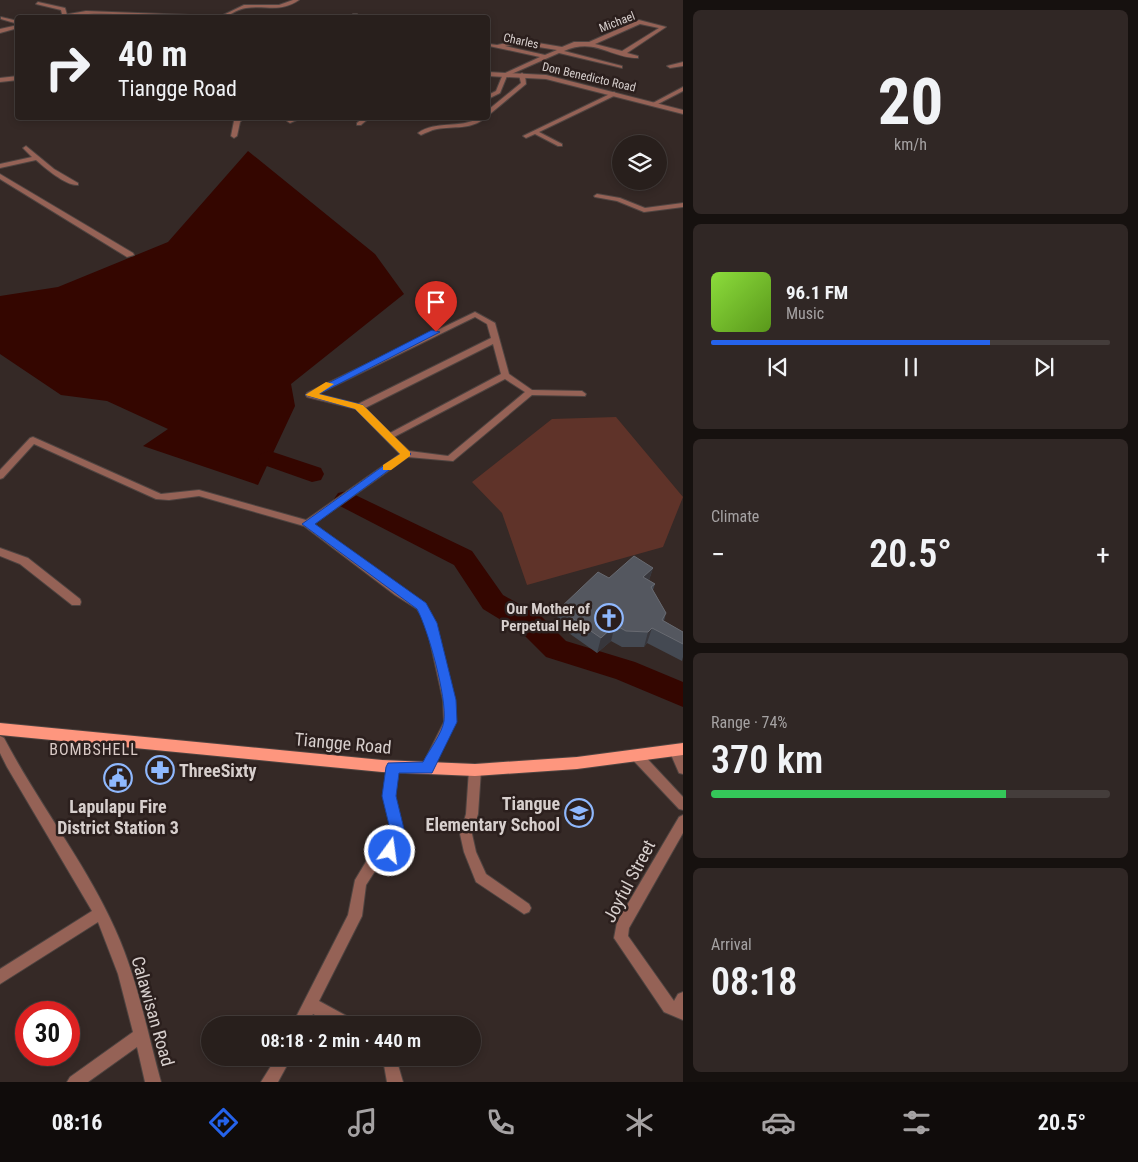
<!DOCTYPE html>
<html lang="en">
<head>
<meta charset="utf-8">
<style>
	:root { --surface:#281f1c; --page:#302725; --text:#f1f3f6; --muted:#a5a2a3; --line:#443d3b; --accent:#2563eb }
	body { margin:0; font-family:"Roboto Condensed",sans-serif; background:var(--page); color:var(--text); height:100vh; display:flex; flex-direction:column; font-size:19px; white-space:nowrap }
	* { box-sizing:border-box; margin:0 }
	p { font-size:16px; color:var(--muted) }
	.icon { flex:none; width:28px; height:28px; fill:none; stroke:currentColor; stroke-width:2; stroke-linecap:round; stroke-linejoin:round }
	.map { position:relative; flex:1; overflow:hidden }
	.drawer { display:flex; flex-direction:column; gap:10px; padding:10px; background:#16110f; width:455px }
	.drawer>* { flex:none }
	.hud { position:absolute; left:15px; top:15px; width:475px; height:105px; border-radius:5px; box-shadow:0 2px 8px #0003,0 0 0 1px var(--line); background:#281f1c; color:var(--text); overflow:hidden }
	.tools { position:absolute; left:612px; top:135px; display:grid; gap:10px }
	.tools a { display:grid; place-items:center; width:55px; height:55px; border-radius:50%; background:var(--surface); box-shadow:0 2px 8px #0003,0 0 0 1px var(--line); font-size:25px }
	.speed { position:absolute; left:15px; top:1001px; display:flex; gap:10px; font-size:25px; font-weight:700; text-align:center }
	.speed>* { display:grid; place-content:center; width:65px; height:65px; border-radius:50%; background:var(--surface); box-shadow:0 2px 8px #0003,0 0 0 1px var(--line); line-height:1 }
	.speed .limit { border:8px solid #d22; background:#fff; color:#111 }
	.pin { position:absolute; display:grid; place-items:center; width:42px; height:42px; color:#fff; margin:-51px -21px; border-radius:50% 50% 50% 0; rotate:-45deg; box-shadow:0 0 5px #0007 }
	.pin .icon { rotate:45deg }
	.me { position:absolute; width:55px; margin:-28px; rotate:14deg; stroke-linejoin:round; filter:drop-shadow(0 0 4px #0008) }
	.turn { display:flex; align-items:center; gap:18px; height:105px; padding:0 20px; font-size:22px }
	.turn .icon { width:65px; height:65px; stroke-width:2.5 }
	.turn b { display:block; font-size:35px; line-height:42px }
	.big { font-size:38px; font-weight:600; line-height:1.1 }
	.drawer .tile { flex:1; display:flex; flex-direction:column; justify-content:center; gap:8px; min-width:0; padding:0 18px; border-radius:8px; background:var(--page) }
	.drawer .dial { align-items:center; gap:0 }
	.dial b { font-size:65px; line-height:1 }
	.song { display:flex; align-items:center; gap:15px }
	.cover { width:60px; height:60px; border-radius:8px; background:linear-gradient(135deg,hsl(90 70% 55%),hsl(90 70% 35%)) }
	.played { height:5px; border-radius:2px; background:linear-gradient(90deg,var(--accent) 70%,var(--line) 70%) }
	.keys { display:flex; justify-content:space-around; direction:ltr }
	.heat { display:flex; justify-content:space-between; align-items:center; font-size:28px; direction:ltr }
	.charge { height:8px; border-radius:4px; background:linear-gradient(90deg,#34c759 74%,var(--line) 0) }
	.trip { position:absolute; left:201px; top:1016px; width:280px; height:50px; border-radius:25px; background:var(--surface); box-shadow:0 2px 8px #0003,0 0 0 1px var(--line); font-weight:600; line-height:50px; text-align:center }
	.tabs { display:flex; height:80px; justify-content:space-around; align-items:center; background:#100c0b; color:var(--muted) }
	.tabs .icon { width:35px; height:35px }
	.tabs .active { color:var(--accent) }
	.tabs b { font-size:22px; color:var(--text) }
	main { display:flex; flex:1; min-height:0 }
	.map>svg:first-child { display:block }
	.green { fill:#5f3329 }
	.water { fill:#340600 }
	.lines { fill:none; stroke-linecap:round; stroke-linejoin:round }
	.river { fill:#340600; fill-rule:evenodd }
	.minor-casing { stroke:#4f4441; stroke-width:2 }
	.tertiary-casing { stroke:#4f4441; stroke-width:2 }
	.primary-casing { stroke:#4f4441; stroke-width:2 }
	.minor { fill:#956256; fill-rule:evenodd }
	.tertiary { fill:#956256; fill-rule:evenodd }
	.primary { fill:#fe967e; fill-rule:evenodd }
	.wall { fill:#444952 }
	.shaded-wall { fill:#37363b }
	.building { fill:#54575f; stroke:#686a71 }
	.route { fill:#2563eb; stroke:#184099 }
	.slow { fill:#f59e0b }
	.labels { text-anchor:middle; dominant-baseline:central; stroke-width:5; stroke-linejoin:round; paint-order:stroke }
	.far-street-label { font-size:12px; fill:#d7cfcd; stroke:#2b1f1d }
	.poi-label { font-size:15px; font-weight:bold; fill:#d7cfcd; stroke:#2b1f1d; text-anchor:end }
	.neighbourhood-label { font-size:16px; letter-spacing:1px; fill:#d9cac6; stroke:#2b1f1d }
	.near-street-label { font-size:18px; fill:#d7cfcd; stroke:#2b1f1d }
	.near-poi-label { font-size:18px; font-weight:bold; fill:#d7cfcd; stroke:#2b1f1d; text-anchor:start }
</style>
</head>
<body>
<main>
<div class="map">
<svg width="683" height="1082" viewBox="0 0 683 1082">
	<rect width="100%" height="100%" fill="#352926"/>
	<!-- green -->
	<path class="green" d="M616,417L683,497L663,547L527,585L502,513L472,482L552,419Z"/>
	<!-- water -->
	<path class="water" d="M248,151L375,254L404,294L291,384L295,406L258,485L143,446L168,429L107,401L61,395L0,354V296L58,287L168,242Z"/>
	<g class="lines">
		<!-- river -->
		<g class="river">
			<path d="M270,451L321,468L324,474L321,480L312,482L261,464L258,459L261,454Z"/>
			<path d="M347,491L472,551L503,595L542,617L566,641L635,662L683,682V707L616,679L546,657L522,633L483,609L454,565L338,505L334,499L338,493Z"/>
		</g>
		<defs>
			<g id="minor">
				<path d="M293,0H299C280,13 267,5 246,8C236,9 228,18 217,18L244,5H279Z"/>
				<path d="M38,2L65,8L68,18H63L61,10L36,4Z"/>
				<path d="M353,14H357V18H352Z"/>
				<path d="M1,17L18,21V24L1,19Z"/>
				<path d="M639,20L666,27L627,53L638,56V58C610,58 595,37 564,51L622,66V68L559,53L507,76L500,93L488,99V95L496,91L503,74L540,57L489,46V44L497,45L520,40L562,47L574,42H589ZM640,24L659,28L622,51L595,44ZM520,44L557,50L545,55L505,46Z"/>
				<path d="M683,62V66L670,68L667,66Z"/>
				<path d="M522,73L525,75L526,84L490,114L488,115V110L521,83L519,75Z"/>
				<path d="M18,76V80L0,82V78Z"/>
				<path d="M683,87V91L656,105L651,104Z"/>
				<path d="M614,92L617,94L616,95L539,132L562,144V146H558L535,134L526,138L523,136Z"/>
				<path d="M238,118H244L240,122L237,136L234,138L231,136L234,121Z"/>
				<path d="M294,118H301L290,123L287,121Z"/>
				<path d="M363,118H369L361,125H357V123Z"/>
				<path d="M479,118H485C471,130 454,126 437,129C431,130 426,133 421,135L418,133C436,120 460,129 479,118Z"/>
				<path d="M26,146L54,169L78,183V185C66,186 45,168 36,160L0,168V164L32,157L23,148Z"/>
				<path d="M0,174L133,253L134,255L127,257L0,179Z"/>
				<path d="M597,194L620,198L645,208L683,203V207L644,212L617,201L595,197L594,196Z"/>
				<path d="M475,312L495,323L509,374L532,390L582,391L586,394L585,396L532,395L453,461L408,457L314,524L403,589L425,603L436,623L455,700L456,722L431,772L427,773L423,772L421,768L444,722L443,700L426,623L417,609L395,595L304,526L199,496L169,500L156,499L34,444L3,478L0,479V470L30,438L33,437L161,494L199,490L306,520L400,454L356,409L307,397L306,395L307,393ZM475,317L487,324L491,338L358,404L318,394ZM493,344L501,374L390,433L365,408ZM505,379L525,392L448,456L409,451L394,437Z"/>
				<path d="M0,548L28,558L80,599L81,602L80,605H72L20,564L0,556Z"/>
				<path d="M0,736L4,738C38,803 85,862 115,929C137,977 147,1031 161,1082H145L137,1047L88,1082H67L70,1077L133,1032L118,974L98,922L0,984V969L92,911L7,767L0,753Z"/>
				<path d="M675,745L679,746L683,755V774L679,773L669,750L671,746Z"/>
				<path d="M636,750L640,751L683,797V810L679,809L632,759L630,755L632,751Z"/>
				<path d="M393,762L397,763L399,767L395,796L403,829L396,851L395,855L377,868L366,885L362,916L319,1001L354,1020L356,1025H334L313,1014L307,1025H292L348,915L355,880L367,860L385,847L391,829L383,796L387,767L389,763Z"/>
				<path d="M475,765L479,766L481,770L478,814L472,834L476,852L486,874L529,904L531,908L529,912L524,914L476,882L464,852L460,834L466,814L469,770L471,766Z"/>
				<path d="M683,815V833L629,928L628,936L674,1001L678,994L683,992V1020L664,1012L614,938L617,922L679,817Z"/>
				<path d="M276,1058H291L278,1082H261Z"/>
				<path d="M379,1058H396L403,1082H387L384,1065Z"/>
			</g>
			<g id="tertiary">
				<path d="M86,11L216,16L218,18C175,18 131,13 88,14C74,14 60,18 46,18Z"/>
				<path d="M18,25V28L0,33V29Z"/>
				<path d="M488,72L546,75L683,110V114L546,79L488,76Z"/>
			</g>
			<path id="primary" d="M0,723L382,760L475,764L577,757L683,743V755L577,769L475,776L382,772L0,735Z"/>
		</defs>
		<!-- minor casing -->
		<use href="#minor" class="minor-casing"/>
		<!-- tertiary casing -->
		<use href="#tertiary" class="tertiary-casing"/>
		<!-- primary casing -->
		<use href="#primary" class="primary-casing"/>
		<!-- minor -->
		<use href="#minor" class="minor"/>
		<!-- tertiary -->
		<use href="#tertiary" class="tertiary"/>
		<!-- primary -->
		<use href="#primary" class="primary"/>
	</g>
	<!-- wall -->
	<path class="wall" d="M653,568L649,580L655,584L653,590L666,613L664,621L683,632V657L682,661L647,643L644,647H622L611,641L597,653L556,624L559,609L609,578Z"/>
	<!-- shaded-wall -->
	<g class="shaded-wall">
		<path d="M653,568L648,583L643,577Z"/>
		<path d="M615,625L611,641L597,653L601,638Z"/>
		<path d="M652,628L647,643L644,647L648,632Z"/>
	</g>
	<!-- building -->
	<path class="building" d="M634,556L653,568L643,577L655,584L651,587L666,613L662,620L683,632V644L652,628L648,632L626,631L615,625L601,638L559,609L598,572L609,578Z"/>
	<!-- route -->
	<path class="route" d="M432,330L440,332L319,394L363,405L411,454L315,524L426,603L437,623L456,700L457,722L432,773H399L396,796L404,829L396,856L390,858L385,856L383,851L390,829L382,796L386,767L388,763L423,762C429,750 442,734 444,721C447,698 428,629 417,609L302,524L400,454L355,409L305,395Z"/>
	<!-- slow -->
	<path class="slow" d="M326,382L334,384L319,394L363,405L410,452V456L391,470H383V465L400,454L355,409L305,395Z"/>
	<!-- icons -->
	<defs>
		<symbol id="church-ring" viewBox="-11 -11 22 22"><circle r="9.5" fill="#2b1f1d" stroke="#8fb8fd" stroke-width="1.5"/><path d="M-1.2-6h2.4v3.5h3.3v2.4h-3.3V6h-2.4V-.1h-3.3v-2.4h3.3Z" fill="#8fb8fd"/></symbol>
		<symbol id="pharmacy-ring" viewBox="-11 -11 22 22"><circle r="9.5" fill="#2b1f1d" stroke="#8fb8fd" stroke-width="1.5"/><path d="M-2-6h4v4h4v4h-4v4h-4v-4h-4v-4h4Z" fill="#8fb8fd"/></symbol>
		<symbol id="civic-ring" viewBox="-11 -11 22 22"><circle r="9.5" fill="#2b1f1d" stroke="#8fb8fd" stroke-width="1.5"/><path d="M-.6-6.5H3V-4.5H.6V-3L4-1V1h2V6H-6V1h2V-1L-.6-3ZM-1.2 2.5V6h2.4V2.5Z" fill="#8fb8fd"/></symbol>
		<symbol id="school-ring" viewBox="-11 -11 22 22"><circle r="9.5" fill="#2b1f1d" stroke="#8fb8fd" stroke-width="1.5"/><path d="M0-5L7-2L0 1L-7-2ZM-4 1L0 2.5L4 1V4Q0 6-4 4Z" fill="#8fb8fd"/></symbol>
	</defs>
	<g fill-rule="evenodd">
		<use href="#church-ring" x="593" y="602" width="32" height="32"/>
		<use href="#pharmacy-ring" x="144" y="754" width="32" height="32"/>
		<use href="#civic-ring" x="102" y="762" width="32" height="32"/>
		<use href="#school-ring" x="563" y="797" width="32" height="32"/>
	</g>
	<g class="labels">
		<!-- far-street labels -->
		<g class="far-street-label">
			<text transform="translate(617 22) rotate(-21)">Michael</text>
			<text transform="translate(521 41) rotate(12)">Charles</text>
			<text transform="translate(589 77) rotate(13)">Don Benedicto Road</text>
		</g>
		<!-- poi labels -->
		<g class="poi-label">
			<text x="590" y="609">Our Mother of<tspan x="590" dy="17">Perpetual Help</tspan></text>
		</g>
		<!-- neighbourhood labels -->
		<g class="neighbourhood-label">
			<text x="94" y="749">BOMBSHELL</text>
		</g>
		<!-- near-street labels -->
		<g class="near-street-label">
			<text transform="translate(343 743) rotate(5)">Tiangge Road</text>
			<text transform="translate(629 881) rotate(-62)">Joyful Street</text>
			<text transform="translate(153 1011) rotate(74)">Calawisan Road</text>
		</g>
		<!-- near-poi labels -->
		<g class="near-poi-label">
			<text x="179" y="770">ThreeSixty</text>
			<text x="560" y="803" text-anchor="end">Tiangue<tspan x="560" dy="21">Elementary School</tspan></text>
			<text x="118" y="806" text-anchor="middle">Lapulapu Fire<tspan x="118" dy="21">District Station 3</tspan></text>
		</g>
	</g>
</svg>
<div class="tools">
<a><svg class="icon" aria-label="layers" viewBox="0 0 24 24"><path d="M12 4l9 5-9 5-9-5zM3 14l9 5 9-5"/></svg></a>
</div>
<div class="speed"><div class="limit">30</div></div>
<div class="pin" style="left:436px;top:332px;background:#d93025"><svg class="icon" aria-label="arrive" viewBox="0 0 24 24"><path d="M6 21V4h12l-3 4 3 4H6"/></svg></div>
<svg class="me" style="left:390px;top:851px" viewBox="-20 -20 40 40"><circle r="17" fill="#2563eb" stroke="#fff" stroke-width="3"/><path d="M0-11L8 9 0 5-8 9z" fill="#fff"/></svg>
<div class="trip">08:18 · 2 min · 440 m</div>
<div class="hud">
<div class="turn"><svg class="icon" aria-label="right" viewBox="0 0 24 24"><path d="M7 20v-9h11M14 6l5 5-5 5"/></svg><div><b>40 m</b>Tiangge Road</div></div>
</div>
</div>
<section class="drawer">
<div class="tile dial"><b>20</b><p>km/h</p></div>
<div class="tile">
<div class="song"><i class="cover"></i><div><b>96.1 FM</b><p>Music</p></div></div>
<div class="played"></div>
<div class="keys"><svg class="icon" aria-label="previous" viewBox="0 0 24 24"><path d="M18 5L8 12l10 7zM5 5v14"/></svg><svg class="icon" aria-label="pause" viewBox="0 0 24 24"><path d="M8 5v14M16 5v14"/></svg><svg class="icon" aria-label="next" viewBox="0 0 24 24"><path d="M6 5l10 7-10 7zM19 5v14"/></svg></div>
</div>
<div class="tile"><p>Climate</p>
<div class="heat"><a>−</a><b class="big">20.5°</b><a>+</a></div>
</div>
<div class="tile"><p>Range · 74%</p><b class="big">370 km</b><div class="charge"></div></div>
<div class="tile"><p>Arrival</p><b class="big">08:18</b></div>
</section>
</main>
<nav class="tabs">
<b>08:16</b>
<svg class="icon active" aria-label="directions" viewBox="0 0 24 24"><path d="M12 3l9 9-9 9-9-9zM9 14v-3h6M13 9l2 2-2 2"/></svg>
<svg class="icon" aria-label="music" viewBox="0 0 24 24"><path d="M9 18V5l10-2v13"/><circle cx="6" cy="18" r="3"/><circle cx="16" cy="16" r="3"/></svg>
<svg class="icon" aria-label="phone" viewBox="0 0 24 24"><path d="M5 4h4l2 5-3 2q2 4 5 5l2-3 5 2v4C11 20 4 13 5 4z"/></svg>
<svg class="icon" aria-label="climate" viewBox="0 0 24 24"><path d="M12 3v18M4 7l16 10M4 17L20 7"/></svg>
<svg class="icon" aria-label="car" viewBox="0 0 24 24"><path d="M5 17H2v-5l4-1 3-4h7l3 4 3 1v5h-3M9 17h6M6 11h13"/><circle cx="7" cy="17" r="2"/><circle cx="17" cy="17" r="2"/></svg>
<svg class="icon" aria-label="filters" viewBox="0 0 24 24"><path d="M4 7h16M4 17h16"/><circle cx="9" cy="7" r="2"/><circle cx="15" cy="17" r="2"/></svg>
<b>20.5°</b>
</nav>
</body>
</html>
